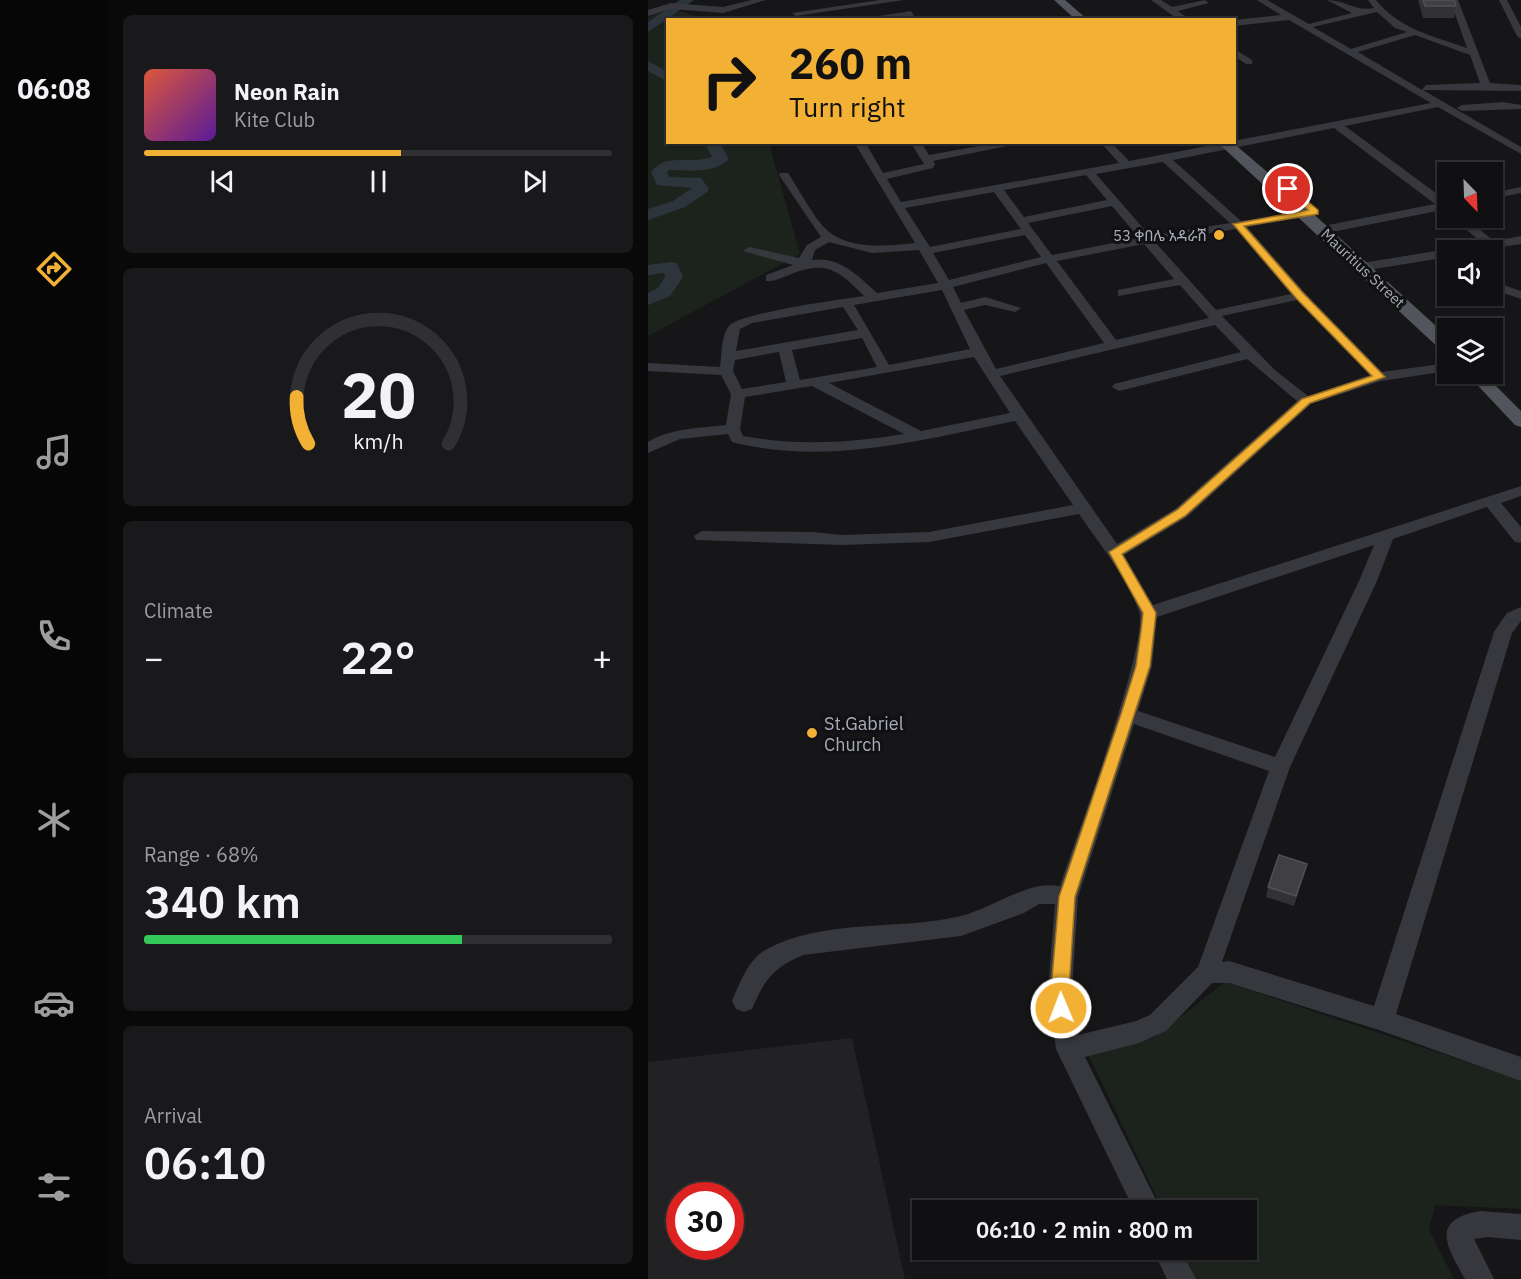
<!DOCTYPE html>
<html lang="en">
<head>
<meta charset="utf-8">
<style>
	:root { --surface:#101012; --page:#19191b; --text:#f1f3f6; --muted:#9c9d9f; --line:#303032; --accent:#f2b134 }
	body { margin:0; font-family:"IBM Plex Sans","Noto Sans Ethiopic",sans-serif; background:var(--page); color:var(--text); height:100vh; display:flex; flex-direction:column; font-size:22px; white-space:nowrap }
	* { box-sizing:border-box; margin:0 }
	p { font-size:20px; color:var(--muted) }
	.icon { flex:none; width:33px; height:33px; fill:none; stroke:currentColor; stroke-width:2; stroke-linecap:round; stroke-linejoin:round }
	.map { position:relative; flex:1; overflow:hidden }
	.panel { display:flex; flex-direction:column; gap:15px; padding:15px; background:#09090a; width:540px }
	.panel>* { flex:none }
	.hud { position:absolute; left:18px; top:18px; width:570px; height:126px; border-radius:0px; box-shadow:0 2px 4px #0004,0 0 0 2px var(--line); background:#f2b134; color:#111; overflow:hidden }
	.needle { width:39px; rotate:157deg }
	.fabs { position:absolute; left:789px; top:162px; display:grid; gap:12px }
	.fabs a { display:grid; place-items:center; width:66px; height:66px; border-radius:0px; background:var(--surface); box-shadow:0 2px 4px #0004,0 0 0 2px var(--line); font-size:30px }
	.speed { position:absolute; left:18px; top:1182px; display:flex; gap:12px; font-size:30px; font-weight:700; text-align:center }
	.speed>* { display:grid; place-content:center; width:78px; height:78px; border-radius:50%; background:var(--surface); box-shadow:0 2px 4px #0004,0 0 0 2px var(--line); line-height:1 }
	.speed .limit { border:9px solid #d22; background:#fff; color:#111 }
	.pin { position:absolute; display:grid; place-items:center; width:51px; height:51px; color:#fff; margin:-26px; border:3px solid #fff; border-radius:50%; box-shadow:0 2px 6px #0007 }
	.me { position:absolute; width:66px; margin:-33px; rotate:359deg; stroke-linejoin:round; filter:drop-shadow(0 0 4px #0008) }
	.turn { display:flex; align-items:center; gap:21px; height:126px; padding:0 24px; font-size:27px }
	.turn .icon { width:78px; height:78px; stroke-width:2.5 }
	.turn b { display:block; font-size:42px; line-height:51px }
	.big { font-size:45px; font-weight:600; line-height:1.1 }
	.panel .tile { flex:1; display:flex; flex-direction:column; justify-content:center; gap:9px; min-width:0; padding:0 21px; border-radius:9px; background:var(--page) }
	.panel .dial { align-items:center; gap:0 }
	.dial svg { height:156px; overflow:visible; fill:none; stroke:var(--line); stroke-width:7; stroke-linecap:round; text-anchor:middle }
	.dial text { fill:var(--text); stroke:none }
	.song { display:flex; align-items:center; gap:18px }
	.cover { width:72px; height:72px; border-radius:9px; background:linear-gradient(135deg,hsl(10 70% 55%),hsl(270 70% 35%)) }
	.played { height:6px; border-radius:3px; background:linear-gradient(90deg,var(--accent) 55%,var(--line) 55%) }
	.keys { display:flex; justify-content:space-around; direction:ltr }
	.heat { display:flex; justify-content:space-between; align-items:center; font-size:33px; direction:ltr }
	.charge { height:9px; border-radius:4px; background:linear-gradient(90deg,#34c759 68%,var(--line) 0) }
	.trip { position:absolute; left:264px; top:1200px; width:345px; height:60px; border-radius:0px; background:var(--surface); box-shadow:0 2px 4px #0004,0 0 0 2px var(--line); font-weight:600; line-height:60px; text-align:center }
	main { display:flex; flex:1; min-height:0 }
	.dock { display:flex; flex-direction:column; width:108px; justify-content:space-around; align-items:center; background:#060607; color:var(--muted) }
	.dock .icon { width:42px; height:42px }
	.dock .selected { color:var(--accent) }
	.dock b { font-size:27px; color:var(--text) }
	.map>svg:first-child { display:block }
	.built { fill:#222225; fill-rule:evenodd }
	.green { fill:#1c231d }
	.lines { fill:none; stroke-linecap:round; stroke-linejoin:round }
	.river { fill:#2c353c; fill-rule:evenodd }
	.minor { fill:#37383d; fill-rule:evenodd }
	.major { fill:#53555c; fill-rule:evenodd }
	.wall { fill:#323236 }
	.building { fill:#3f3f44; stroke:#4f5156; stroke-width:1.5 }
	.route { fill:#f2b134; stroke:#9d7322; stroke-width:1.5 }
	.poi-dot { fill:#f2b134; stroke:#111113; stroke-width:2 }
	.labels { text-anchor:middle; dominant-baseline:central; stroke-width:6; stroke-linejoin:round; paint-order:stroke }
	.far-poi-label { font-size:15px; fill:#a8adb8; stroke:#111113; text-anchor:end }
	.far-street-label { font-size:15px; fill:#a8adb8; stroke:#111113 }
	.poi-label { font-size:18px; fill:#a8adb8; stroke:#111113; text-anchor:start }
</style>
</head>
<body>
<main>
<nav class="dock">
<b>06:08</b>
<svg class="icon selected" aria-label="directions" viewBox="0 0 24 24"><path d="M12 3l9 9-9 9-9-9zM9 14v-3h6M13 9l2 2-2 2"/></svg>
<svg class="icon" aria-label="music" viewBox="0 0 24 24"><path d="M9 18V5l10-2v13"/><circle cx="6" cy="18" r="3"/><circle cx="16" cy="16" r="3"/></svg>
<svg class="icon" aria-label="phone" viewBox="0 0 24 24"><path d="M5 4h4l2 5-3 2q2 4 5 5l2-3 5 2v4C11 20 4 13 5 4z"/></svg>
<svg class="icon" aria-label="climate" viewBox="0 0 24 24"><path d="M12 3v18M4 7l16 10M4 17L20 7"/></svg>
<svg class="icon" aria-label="car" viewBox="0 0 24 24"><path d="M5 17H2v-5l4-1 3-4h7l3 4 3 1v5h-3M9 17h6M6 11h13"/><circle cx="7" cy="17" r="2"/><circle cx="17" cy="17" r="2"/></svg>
<svg class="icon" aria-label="filters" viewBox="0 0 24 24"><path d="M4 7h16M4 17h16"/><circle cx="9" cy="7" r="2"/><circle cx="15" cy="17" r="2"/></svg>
</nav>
<section class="panel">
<div class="tile">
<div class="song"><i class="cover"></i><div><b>Neon Rain</b><p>Kite Club</p></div></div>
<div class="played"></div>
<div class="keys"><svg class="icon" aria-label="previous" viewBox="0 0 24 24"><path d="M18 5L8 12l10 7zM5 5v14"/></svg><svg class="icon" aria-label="pause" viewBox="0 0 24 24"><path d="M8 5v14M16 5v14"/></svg><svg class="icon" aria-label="next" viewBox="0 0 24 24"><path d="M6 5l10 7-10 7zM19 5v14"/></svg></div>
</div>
<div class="tile dial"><svg viewBox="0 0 100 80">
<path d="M14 69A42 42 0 1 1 86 69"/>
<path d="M14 69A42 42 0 0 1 8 45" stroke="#f2b134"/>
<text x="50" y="56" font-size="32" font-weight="700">20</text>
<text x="50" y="72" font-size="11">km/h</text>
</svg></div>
<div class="tile"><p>Climate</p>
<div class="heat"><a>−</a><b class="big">22°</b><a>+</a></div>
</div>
<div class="tile"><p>Range · 68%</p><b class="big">340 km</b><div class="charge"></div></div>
<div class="tile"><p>Arrival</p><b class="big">06:10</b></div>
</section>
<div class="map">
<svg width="873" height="1279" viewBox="0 0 873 1279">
	<rect width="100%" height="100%" fill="#161618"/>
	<!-- built -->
	<path class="built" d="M204,1038L257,1279H0V1062ZM32,1196H82V1246H32Z"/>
	<!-- green -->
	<g class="green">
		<path d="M18,10L36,12L56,19L20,20V142L121,143L152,254L0,336V17Z"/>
		<path d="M577,982L873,1080V1209L787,1205L781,1230L806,1279H548L533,1250H598V1210H515L440,1054L507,1037Z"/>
	</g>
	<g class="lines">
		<!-- river -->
		<g class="river">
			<path d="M32,0H46L0,32V22Z"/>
			<path d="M0,61L20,72V82L0,71Z"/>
			<path d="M56,142H71L81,159C67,174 40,170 21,170L19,172L21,177L53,178L61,189L59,192L37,207L0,220V209L25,201L44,188L9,185L3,172C18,152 43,165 64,157Z"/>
			<path d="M23,262L29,263L35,277L22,296L0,305V293L10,288L17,277L16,273L0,275V265Z"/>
		</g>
		<!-- minor -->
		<g class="minor">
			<path d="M104,0H118L75,13L23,9L0,16V10L23,3L75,7Z"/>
			<path d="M232,0H256L148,16L144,13Z"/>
			<path d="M503,0H513L524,7L557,0L561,3L530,11L542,20H531Z"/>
			<path d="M609,0H619L661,24L704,13L679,0C697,0 708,12 726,8L720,0H728C751,29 785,36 819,48L802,0H810L842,83L873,85V91L775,90L873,147V154L790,107L697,126L800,202V212L794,210L674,234L670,233V227L787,204L686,128L525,160L593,221L671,210V214L667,215L599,227L657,293L734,372L800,363V371L733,381L663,404L539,517L476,555L505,605L873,486V496L853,503L873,527V543L867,542L839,507L745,539L729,581L642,767L574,962L581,961L726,1006L846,632L859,613L873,607V621L864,633L748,1014L873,1057V1081L734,1031L581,983H564L518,1031L491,1043L437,1057L513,1210H486L408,1049L400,990L407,904H391L376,913L313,936L155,955C125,968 117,979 104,1009L96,1012L88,1009L84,1001C92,983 100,959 119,949C177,918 250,931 313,916C346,908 379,880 412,886C426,843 502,641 491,611C479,578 451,543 431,514L281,542L194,545L48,540L46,536L54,531L166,532L194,535L281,532L425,505L367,421C274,440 178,466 84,442L80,434L32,439L0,453V442C23,428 52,428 78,425L83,394L73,375L0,371V363L72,367C74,355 73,335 81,326C91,313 196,299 216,296C189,269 178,260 141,275C133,278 126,282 118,281V275L145,265L95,251L101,247L151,258L159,245L173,237L131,175L132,173H140C151,189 166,219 180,231C202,250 240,246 267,243L206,142H217L235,173L276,164L262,142H273L281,155L353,142H378L285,161L287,164L285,168L239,179L253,202L471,163L452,142H463L481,161L783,103L641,20L586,26V20L633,15ZM729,12L747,28L759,32L703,49L665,27ZM767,35L822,55L832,83L778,85L774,90L710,52ZM515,162L582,223L502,236L448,174ZM438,175L459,200L376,217L356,190ZM346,192L373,229L282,247L257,208ZM464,206L491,238L404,255L380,223ZM588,229L643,294L568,310L507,242ZM377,235L393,257L301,280L285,253ZM181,242L224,253L271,250L290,283L229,293C210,276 192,256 164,260L167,250ZM496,244L526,279L470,290V296L532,285L561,318L468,340L409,261ZM398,263L456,343L348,369L316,310L337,305L367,312L373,308L337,297L313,303L305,287ZM294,290L322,349L241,365L206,305ZM649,300L722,375L660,396L628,371L574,316ZM195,307L210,330L88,351L92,329L104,323ZM567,325L593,352L466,384L464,387L471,391L599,359L649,401L527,509L469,544L352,376ZM214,338L229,367L152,380L144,350ZM131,352L138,382L94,389L85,371L87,360ZM326,357L362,413L273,431L181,383ZM164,386L256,434C202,443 149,446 95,436L92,429L97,397ZM726,545L711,581L627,757L490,711L504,666L509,617ZM486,724L621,771L550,967L502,1015L488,1021L430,1035L424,990L430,897Z"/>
			<path d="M851,0H859L873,27V39L869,36Z"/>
			<path d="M263,11L266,16L221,20L225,17Z"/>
			<path d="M586,49L604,60V64H598L586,56Z"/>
			<path d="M855,102L873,105V109L814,111L809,108L814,105Z"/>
			<path d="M873,187V193L844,199V193Z"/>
			<path d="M805,218H817L846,241L873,236V244L831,250H806L808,247L834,243Z"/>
			<path d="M800,249L804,250H800V257L714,271L708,267L714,263Z"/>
			<path d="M844,281L873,291V299L844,289Z"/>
			<path d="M832,1211L873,1214V1240L840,1237L826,1239L846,1279H817C799,1247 781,1220 832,1211Z"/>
			<path d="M505,1250H533L548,1279H519Z"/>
		</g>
		<!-- major -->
		<g class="major">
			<path d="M406,0H417L440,20H428Z"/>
			<path d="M569,142H584L624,176L800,337V352L794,351Z"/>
			<path d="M819,374H836L873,411V427L867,425Z"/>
		</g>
	</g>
	<!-- wall -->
	<g class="wall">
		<path d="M770,0H806L808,6L806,18H775Z"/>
		<path d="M659,864L646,906L618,897L620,887Z"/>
	</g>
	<!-- building -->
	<g class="building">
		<path d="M775,0H806L808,6H777Z"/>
		<path d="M631,855L659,864L648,896L620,887Z"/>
	</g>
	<!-- route -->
	<path class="route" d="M637,187H643L670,210V214L596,226L655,293L737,377L662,403L537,516L474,554L508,613L502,666L427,897L421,990L422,1008L420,1014L413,1017L407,1014L403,990L411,897L473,714L488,666L493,631L495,613L461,552L529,510L654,399L724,376L648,298L585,224L660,210L637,191Z"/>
	<!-- markers -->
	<g class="poi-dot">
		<circle cx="571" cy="235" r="6"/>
		<circle cx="164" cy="733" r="6"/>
	</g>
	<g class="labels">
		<!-- far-poi labels -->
		<g class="far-poi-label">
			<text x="559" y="235">53 ቀበሌ አዳራሽ</text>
		</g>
		<!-- far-street labels -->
		<g class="far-street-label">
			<text transform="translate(715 268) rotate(43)">Mauritius Street</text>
		</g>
		<!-- poi labels -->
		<g class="poi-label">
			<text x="176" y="723">St.Gabriel<tspan x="176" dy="21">Church</tspan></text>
		</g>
	</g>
</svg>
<div class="fabs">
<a><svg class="needle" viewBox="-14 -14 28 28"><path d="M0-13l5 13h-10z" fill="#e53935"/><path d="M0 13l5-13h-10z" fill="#9c9d9f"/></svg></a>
<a><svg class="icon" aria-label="sound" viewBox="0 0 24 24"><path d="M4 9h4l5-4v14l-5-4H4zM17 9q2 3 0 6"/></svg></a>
<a><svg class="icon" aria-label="layers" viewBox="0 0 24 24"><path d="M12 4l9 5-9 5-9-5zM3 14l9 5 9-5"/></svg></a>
</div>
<div class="speed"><div class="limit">30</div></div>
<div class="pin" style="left:640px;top:189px;background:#d93025"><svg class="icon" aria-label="arrive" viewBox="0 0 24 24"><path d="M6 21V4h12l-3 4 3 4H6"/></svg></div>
<svg class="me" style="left:413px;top:1008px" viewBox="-20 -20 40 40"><circle r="17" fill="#f2b134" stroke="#fff" stroke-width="3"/><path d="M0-11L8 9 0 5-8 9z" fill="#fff"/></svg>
<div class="trip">06:10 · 2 min · 800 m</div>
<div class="hud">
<div class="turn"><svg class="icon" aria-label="right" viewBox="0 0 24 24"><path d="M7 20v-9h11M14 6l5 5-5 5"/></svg><div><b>260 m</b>Turn right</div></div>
</div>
</div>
</main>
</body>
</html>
